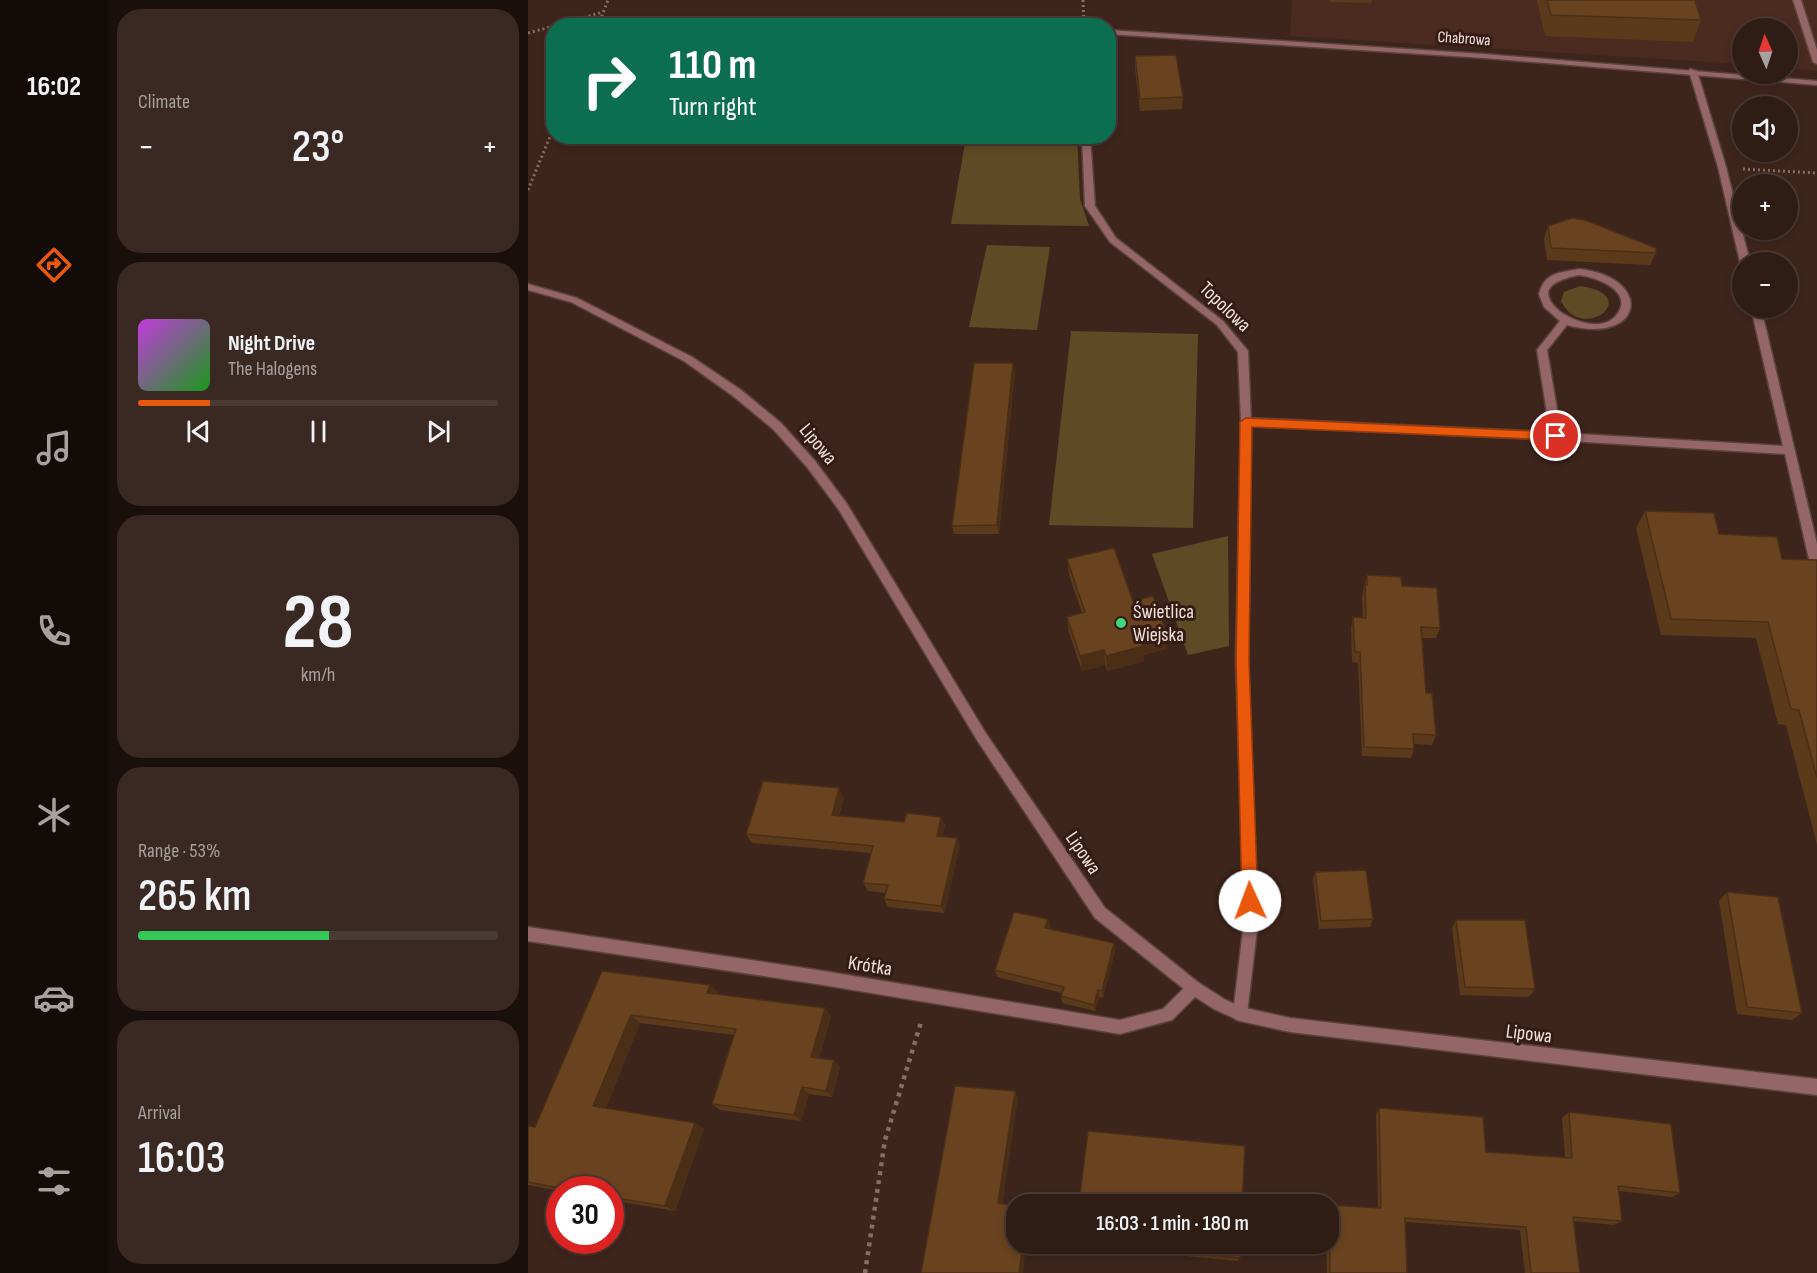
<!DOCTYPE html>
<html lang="en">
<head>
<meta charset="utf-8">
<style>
	:root { --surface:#2e1c15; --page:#3a2922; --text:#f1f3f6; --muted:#a7a1a0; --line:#493a34; --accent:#ea580c }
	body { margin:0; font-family:"Sofia Sans Condensed",sans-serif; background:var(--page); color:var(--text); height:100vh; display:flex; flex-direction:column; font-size:22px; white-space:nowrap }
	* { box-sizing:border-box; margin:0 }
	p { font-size:20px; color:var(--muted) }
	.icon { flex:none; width:33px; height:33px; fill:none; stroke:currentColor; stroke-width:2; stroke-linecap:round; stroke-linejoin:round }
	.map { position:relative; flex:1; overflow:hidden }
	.details { display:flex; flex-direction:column; gap:9px; padding:9px; background:#190f0c; width:420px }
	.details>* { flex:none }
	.banner { position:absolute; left:18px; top:18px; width:570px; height:126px; border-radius:24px; box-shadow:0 3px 9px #0003,0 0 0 2px var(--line); background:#0b6e4f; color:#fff; overflow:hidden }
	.needle { width:39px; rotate:357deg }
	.controls { position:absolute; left:1204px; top:18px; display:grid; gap:12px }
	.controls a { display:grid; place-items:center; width:66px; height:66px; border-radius:50%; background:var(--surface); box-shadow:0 3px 9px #0003,0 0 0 2px var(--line); font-size:30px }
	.speed { position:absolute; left:18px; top:1176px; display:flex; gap:12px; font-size:30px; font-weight:700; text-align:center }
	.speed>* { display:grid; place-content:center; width:78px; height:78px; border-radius:50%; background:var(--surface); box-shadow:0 3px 9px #0003,0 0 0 2px var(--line); line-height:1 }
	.speed .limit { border:9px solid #d22; background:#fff; color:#111 }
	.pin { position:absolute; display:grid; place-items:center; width:51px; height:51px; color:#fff; margin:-26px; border:3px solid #fff; border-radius:50%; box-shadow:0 2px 6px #0007 }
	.me { position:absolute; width:66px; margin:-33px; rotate:358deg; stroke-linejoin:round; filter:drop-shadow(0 0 4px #0008) }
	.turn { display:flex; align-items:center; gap:21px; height:126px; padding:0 24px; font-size:27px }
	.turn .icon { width:78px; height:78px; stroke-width:2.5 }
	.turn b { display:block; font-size:42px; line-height:51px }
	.big { font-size:45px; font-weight:600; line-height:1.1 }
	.details .tile { flex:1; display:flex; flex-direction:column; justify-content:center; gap:9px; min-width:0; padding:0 21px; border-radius:24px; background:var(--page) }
	.details .dial { align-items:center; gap:0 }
	.dial b { font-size:78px; line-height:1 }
	.song { display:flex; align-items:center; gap:18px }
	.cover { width:72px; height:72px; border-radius:9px; background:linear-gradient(135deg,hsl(290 70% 55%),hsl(120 70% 35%)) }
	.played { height:6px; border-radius:3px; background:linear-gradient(90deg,var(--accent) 20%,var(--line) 20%) }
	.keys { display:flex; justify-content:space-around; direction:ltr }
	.heat { display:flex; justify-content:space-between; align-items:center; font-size:33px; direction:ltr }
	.charge { height:9px; border-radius:4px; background:linear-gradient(90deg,#34c759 53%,var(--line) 0) }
	.trip { position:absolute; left:478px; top:1194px; width:333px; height:60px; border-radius:24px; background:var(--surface); box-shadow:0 3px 9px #0003,0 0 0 2px var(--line); font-weight:600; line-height:60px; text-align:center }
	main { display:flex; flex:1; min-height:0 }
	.menu { display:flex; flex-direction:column; width:108px; justify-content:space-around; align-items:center; background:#120b08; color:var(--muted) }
	.menu .icon { width:42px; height:42px }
	.menu .current { color:var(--accent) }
	.menu b { font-size:27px; color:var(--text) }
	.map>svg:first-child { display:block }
	.built { fill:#4b2b20 }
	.green { fill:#5e4b25 }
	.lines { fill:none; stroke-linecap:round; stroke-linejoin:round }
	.service-casing { stroke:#5b433b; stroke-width:3 }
	.minor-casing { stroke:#5b433b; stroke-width:3 }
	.tertiary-casing { stroke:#5b433b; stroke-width:3 }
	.path-far1 { stroke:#846e66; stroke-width:3; stroke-dasharray:2 3; stroke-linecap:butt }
	.path { stroke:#846e66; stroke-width:4.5; stroke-dasharray:4 5; stroke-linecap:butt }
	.service { fill:#946668; fill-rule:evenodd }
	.minor { fill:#946668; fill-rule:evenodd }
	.tertiary { fill:#946668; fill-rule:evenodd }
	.wall { fill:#5a3a1b }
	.shaded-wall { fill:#4a2f16 }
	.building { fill:#69431f; stroke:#4a2f16; stroke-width:1.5 }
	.route { fill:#ea580c; stroke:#983908; stroke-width:1.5 }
	.poi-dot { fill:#41d77c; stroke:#341b13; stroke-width:2 }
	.labels { text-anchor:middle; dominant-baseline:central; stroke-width:6; stroke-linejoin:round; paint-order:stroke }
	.far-street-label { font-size:16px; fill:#f3e1db; stroke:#341b13 }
	.street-label { font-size:20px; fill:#f3e1db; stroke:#341b13 }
	.poi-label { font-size:20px; fill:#f3e1db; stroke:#341b13; text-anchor:start }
</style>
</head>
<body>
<main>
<nav class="menu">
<b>16:02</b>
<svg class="icon current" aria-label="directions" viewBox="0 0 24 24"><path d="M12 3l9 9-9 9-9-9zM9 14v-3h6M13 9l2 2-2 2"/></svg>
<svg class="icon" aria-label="music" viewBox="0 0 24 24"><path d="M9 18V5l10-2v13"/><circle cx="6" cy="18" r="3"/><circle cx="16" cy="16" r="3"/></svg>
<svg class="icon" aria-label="phone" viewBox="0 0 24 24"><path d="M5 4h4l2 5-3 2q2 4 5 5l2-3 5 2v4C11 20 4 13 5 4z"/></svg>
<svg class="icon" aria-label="climate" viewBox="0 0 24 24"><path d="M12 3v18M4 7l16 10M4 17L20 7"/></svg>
<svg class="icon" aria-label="car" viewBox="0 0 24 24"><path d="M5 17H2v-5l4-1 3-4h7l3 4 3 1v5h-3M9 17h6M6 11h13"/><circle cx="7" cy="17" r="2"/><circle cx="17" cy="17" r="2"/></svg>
<svg class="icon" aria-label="filters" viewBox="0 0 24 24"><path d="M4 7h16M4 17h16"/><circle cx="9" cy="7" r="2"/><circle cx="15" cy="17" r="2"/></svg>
</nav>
<section class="details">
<div class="tile"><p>Climate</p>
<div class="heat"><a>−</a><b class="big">23°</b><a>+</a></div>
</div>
<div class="tile">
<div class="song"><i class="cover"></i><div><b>Night Drive</b><p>The Halogens</p></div></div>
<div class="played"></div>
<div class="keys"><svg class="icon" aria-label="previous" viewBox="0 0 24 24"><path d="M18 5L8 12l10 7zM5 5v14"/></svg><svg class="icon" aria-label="pause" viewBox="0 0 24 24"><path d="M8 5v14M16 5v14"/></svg><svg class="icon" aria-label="next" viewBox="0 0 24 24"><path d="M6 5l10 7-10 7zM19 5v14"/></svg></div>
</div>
<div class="tile dial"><b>28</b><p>km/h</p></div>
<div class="tile"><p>Range · 53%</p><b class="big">265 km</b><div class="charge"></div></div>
<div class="tile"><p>Arrival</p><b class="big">16:03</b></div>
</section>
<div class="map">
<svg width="1289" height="1273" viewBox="0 0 1289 1273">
	<rect width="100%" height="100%" fill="#3e251c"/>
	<!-- built -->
	<path class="built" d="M764,0H1289V71L1260,68V28H1215V64L762,36Z"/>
	<!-- green -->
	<g class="green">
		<path d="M438,137H549L552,199L561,226L423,224Z"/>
		<path d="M459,245L522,247L509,330L441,327Z"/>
		<path d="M1052,286C1117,295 1054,345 1033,301L1036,292Z"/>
		<path d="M543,331L670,334L665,528L521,525Z"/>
		<path d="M700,536L701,646L660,655L624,554Z"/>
	</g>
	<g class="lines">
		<defs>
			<g id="service">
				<path d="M1265,0H1273L1289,50V64L1285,62Z"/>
				<path d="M1162,69L1169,71L1198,167L1222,262H1215V265L1212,262L1190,167L1161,71Z"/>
				<path d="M1051,269C1126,277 1117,346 1039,325L1019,350L1033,433L1255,446L1223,308H1233L1289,544V573L1283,568L1257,454L1008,439L718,426L713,422L718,418L1022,432L1009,350L1032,321L1016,307L1011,294C1017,272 1031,273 1051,269ZM1051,275C1067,277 1105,290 1090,313C1077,334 1041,321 1028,308C1007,286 1033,279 1051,275Z"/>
			</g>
			<g id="minor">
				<path d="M580,30L956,54L1289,81V85L956,58L580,34Z"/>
				<path d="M554,136H562L567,206L588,238L695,321L720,351L723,422L720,660L730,921L719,1014L717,1019L712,1021L707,1019L705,1014L716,921L708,660L713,422L710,352L689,325L582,242L557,206Z"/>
				<path d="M0,927L289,970L592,1020L635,1009L661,983L666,981L671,983L673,988L671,993L644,1020L592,1034L289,984L0,941Z"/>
			</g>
			<path id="tertiary" d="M0,284L49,298L164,357L213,390L253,423L287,461L319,504L457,732L577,908L671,983L696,999L713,1007L762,1018L1289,1079V1095L762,1032L712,1021L686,1009L661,993L567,918L449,740L311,510L279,467L245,429L205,396L156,361L43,302L0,290Z"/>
		</defs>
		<!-- service casing -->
		<use href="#service" class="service-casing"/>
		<!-- minor casing -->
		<use href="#minor" class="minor-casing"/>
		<!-- tertiary casing -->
		<use href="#tertiary" class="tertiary-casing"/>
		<!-- path-far1 -->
		<g class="path-far1">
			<path d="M555,0L556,26"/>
			<path d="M27,26L75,12"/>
			<path d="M70,26L80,0"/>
			<path d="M84,26L105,20L306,26"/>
			<path d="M0,33L26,26"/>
			<path d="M1215,169L1289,173"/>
			<path d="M0,190L26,127"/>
		</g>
		<!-- path -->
		<path class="path" d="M337,1273L357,1140L394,1019"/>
		<!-- service -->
		<use href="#service" class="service"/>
		<!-- minor -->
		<use href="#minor" class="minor"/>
		<!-- tertiary -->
		<use href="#tertiary" class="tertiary"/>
	</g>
	<!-- wall -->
	<g class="wall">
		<path d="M801,0H844L843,3L802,2Z"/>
		<path d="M1009,0H1167L1173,20L1165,42L1017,36Z"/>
		<path d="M607,56L655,97L654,109L612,111L607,68Z"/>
		<path d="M1020,226L1128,253L1122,265L1019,260L1016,239Z"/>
		<path d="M485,363L487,372L471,534H426L424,526Z"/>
		<path d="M1117,511L1191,534L1254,559L1289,560V845L1258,725L1250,724L1228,638L1133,635L1108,528Z"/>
		<path d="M539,559L605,601L639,649L615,655L616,661L579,671L577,665L554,671L541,633L539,617L554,613L541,575Z"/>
		<path d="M839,575L874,586L912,628L908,638H894L898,693L908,735L904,745L886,744V749L883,758L834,756L830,663L824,662L823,628L825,617L835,618L834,596Z"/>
		<path d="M316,797L311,816L376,822L413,817L417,826L414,836L432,846L416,913L360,907L356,899L358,893L340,891L335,883L343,853L224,843L218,834Z"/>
		<path d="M787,872L845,919L842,927L791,929L785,880Z"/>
		<path d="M1199,892L1274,1013L1264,1020L1209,1014L1191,901Z"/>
		<path d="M520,919L522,927L521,929L586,943L587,951L575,998L571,997L567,1011L534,1003L533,996L534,993L469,977L467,970Z"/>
		<path d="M928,920L1007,989L1001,997L932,995L924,928Z"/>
		<path d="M74,971L182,985L190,993V995L303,1016L291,1058L312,1067L304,1097L281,1094L273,1121L192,1110L184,1104L206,1035L112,1023L78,1108L167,1123L176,1129L147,1211L82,1200V1190H32V1191L0,1185V1126L7,1127Z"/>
		<path d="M851,1108L958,1152L1037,1157L1034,1118L1041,1112L1152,1193L1144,1197L1091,1191L1094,1221L1086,1225L1045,1221L1052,1273H997L992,1230L877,1222L879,1273H799L798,1244H801L850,1208L848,1114Z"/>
		<path d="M529,1244H712V1258L710,1261Z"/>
	</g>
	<!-- shaded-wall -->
	<g class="shaded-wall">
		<path d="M485,363L487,372L471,534L469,525Z"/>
		<path d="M639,633V649L615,655L616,661L579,671L578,656L613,640Z"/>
		<path d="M576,650L577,665L554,671L552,656Z"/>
		<path d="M311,788L316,797L308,824L304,815Z"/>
		<path d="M413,817L417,826L412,844L409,836Z"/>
		<path d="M429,838L432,846L416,913L413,906Z"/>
		<path d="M520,919L522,927L519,936L517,928Z"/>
		<path d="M586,943L587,951L575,998L574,991Z"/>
		<path d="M182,985L190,993L188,1001L179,993Z"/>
		<path d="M570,990L571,997L567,1011L566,1005Z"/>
		<path d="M297,1008L303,1016L289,1064L283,1057Z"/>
		<path d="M103,1015L112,1023L76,1112L65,1106Z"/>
		<path d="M306,1060L312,1067L304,1097L298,1091Z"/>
		<path d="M274,1087L281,1094L273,1121L266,1115Z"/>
		<path d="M487,1091L490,1098L474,1208L470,1203Z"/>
		<path d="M167,1123L176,1129L147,1211L137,1206Z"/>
		<path d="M495,1244H498L495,1273H491Z"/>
	</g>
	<!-- building -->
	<g class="building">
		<path d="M1019,0H1167L1173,20L1023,15Z"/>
		<path d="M648,55L655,97L612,99L607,56Z"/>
		<path d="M1044,218L1057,220L1128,248V253L1023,248L1020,226Z"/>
		<path d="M446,363H485L469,525L424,526Z"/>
		<path d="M1117,511L1186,513L1191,534L1249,537L1254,559L1289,560V778L1271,710L1263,709L1240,622L1143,619Z"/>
		<path d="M586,548L605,601L625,596L639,633L613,640L615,646L578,656L576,650L552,656L539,617L557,612L539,559Z"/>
		<path d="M839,575L873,577L874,586L909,588L912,628L893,627L898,693H904L908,735L885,734L886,749L836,747L832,652H827L825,617L838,618L837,585H839Z"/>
		<path d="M235,781L311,788L304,815L376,822L379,813L413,817L409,836L429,838L413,906L356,899L360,885L335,883L345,846L218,834Z"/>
		<path d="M838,870L845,919L793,921L787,872Z"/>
		<path d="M1199,892L1250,897L1274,1013L1219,1007Z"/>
		<path d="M486,912L520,919L517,928L586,943L574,991L570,990L566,1005L533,996L536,987L467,970Z"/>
		<path d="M928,920H997L1007,989L937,987Z"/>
		<path d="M74,971L182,985L179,993L297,1008L283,1057L306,1060L298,1091L274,1087L266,1115L184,1104L208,1029L103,1015L65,1106L167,1123L137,1206L82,1197V1190H41L0,1182V1126L7,1127Z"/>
		<path d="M427,1086L487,1091L470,1203L489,1206V1244H495L491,1273H393Z"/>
		<path d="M851,1108L955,1117L958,1152L1044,1158L1041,1112L1143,1124L1152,1193L1090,1186L1094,1221L1045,1217L1052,1273H1003L998,1227L877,1218L879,1273H802L801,1205L853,1208Z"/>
		<path d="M560,1131L717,1146L714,1204H551Z"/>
		<path d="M569,1244H712V1258Z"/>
	</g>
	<!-- route -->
	<path class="route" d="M718,418L1028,432L1034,436L1028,440L724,427L721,660L730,901L727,906L722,908L716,906L714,901L708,660L712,422Z"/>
	<!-- markers -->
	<circle class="poi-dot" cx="593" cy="623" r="6"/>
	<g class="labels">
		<!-- far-street labels -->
		<g class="far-street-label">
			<text transform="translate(936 39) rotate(4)">Chabrowa</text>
		</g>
		<!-- street labels -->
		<g class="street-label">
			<text transform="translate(697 307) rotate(44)">Topolowa</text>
			<text transform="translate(290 444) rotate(50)">Lipowa</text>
			<text transform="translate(555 853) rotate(56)">Lipowa</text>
			<text transform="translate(342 966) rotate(9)">Krótka</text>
			<text transform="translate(1001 1034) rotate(7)">Lipowa</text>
		</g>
		<!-- poi labels -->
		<g class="poi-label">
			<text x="605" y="612">Świetlica<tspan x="605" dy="23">Wiejska</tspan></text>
		</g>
	</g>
</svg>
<div class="controls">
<a><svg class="needle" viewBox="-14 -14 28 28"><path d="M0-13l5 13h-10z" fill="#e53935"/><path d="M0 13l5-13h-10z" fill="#a7a1a0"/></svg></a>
<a><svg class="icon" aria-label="sound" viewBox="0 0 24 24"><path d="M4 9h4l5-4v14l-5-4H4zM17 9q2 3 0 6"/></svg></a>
<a>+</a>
<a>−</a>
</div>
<div class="speed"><div class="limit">30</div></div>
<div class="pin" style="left:1028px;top:436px;background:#d93025"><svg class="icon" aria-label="arrive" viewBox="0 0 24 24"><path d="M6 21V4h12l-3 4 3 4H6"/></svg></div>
<svg class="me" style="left:722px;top:901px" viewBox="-20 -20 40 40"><circle r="19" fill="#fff"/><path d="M0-13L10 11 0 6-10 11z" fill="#ea580c"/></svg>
<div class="trip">16:03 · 1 min · 180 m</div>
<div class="banner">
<div class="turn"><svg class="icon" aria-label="right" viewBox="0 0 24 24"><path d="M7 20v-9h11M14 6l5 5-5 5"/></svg><div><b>110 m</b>Turn right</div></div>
</div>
</div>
</main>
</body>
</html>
